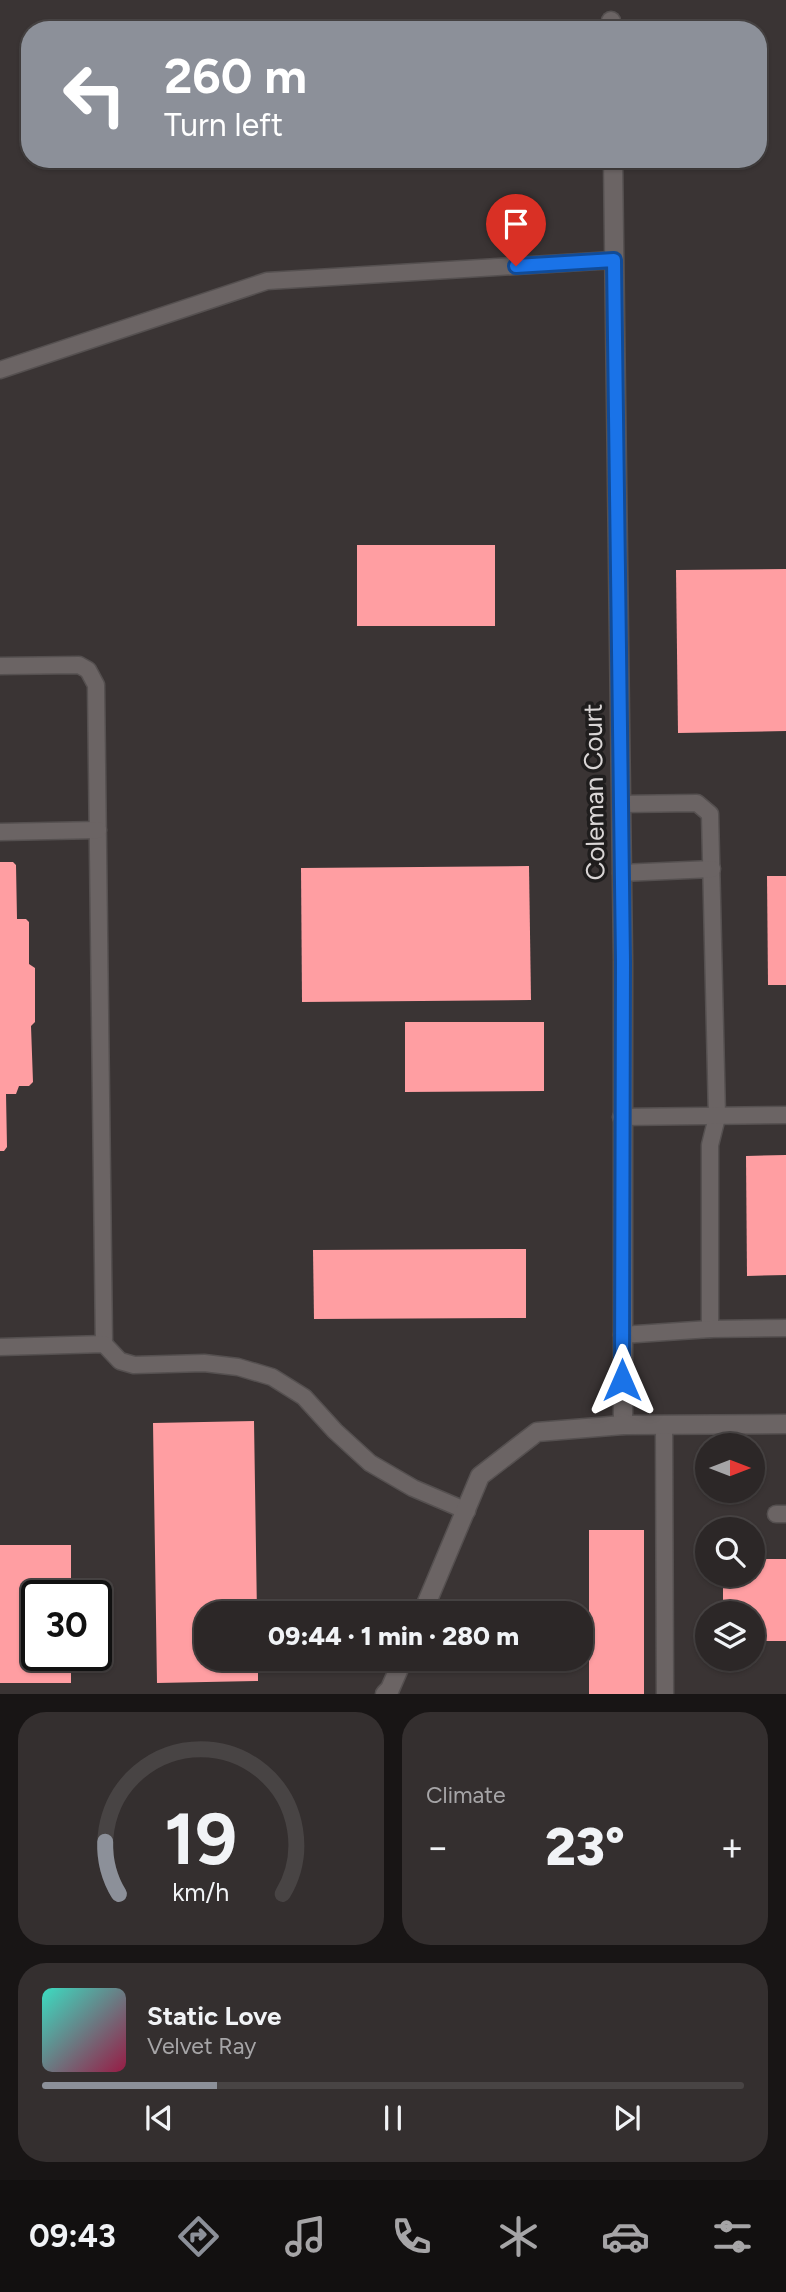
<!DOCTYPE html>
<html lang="en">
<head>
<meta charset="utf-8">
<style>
	:root { --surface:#2c2727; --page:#342f2f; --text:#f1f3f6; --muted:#a6a5a7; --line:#484444; --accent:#8c9099 }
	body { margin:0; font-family:Figtree,sans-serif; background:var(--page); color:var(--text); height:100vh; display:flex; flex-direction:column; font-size:26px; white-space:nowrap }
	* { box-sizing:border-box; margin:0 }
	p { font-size:23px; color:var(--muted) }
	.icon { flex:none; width:38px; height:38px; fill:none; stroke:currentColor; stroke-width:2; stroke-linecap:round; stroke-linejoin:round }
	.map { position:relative; height:1694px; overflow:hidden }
	.drawer { display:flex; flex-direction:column; gap:18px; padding:18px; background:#181515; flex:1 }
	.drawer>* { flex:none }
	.banner { position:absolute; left:21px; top:21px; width:746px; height:147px; border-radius:28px; box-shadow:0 2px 5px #0004,0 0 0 2px var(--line); background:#8c9099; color:#fff; overflow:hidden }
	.needle { width:46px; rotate:90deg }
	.tools { position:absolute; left:695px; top:1433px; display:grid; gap:14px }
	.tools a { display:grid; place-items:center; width:70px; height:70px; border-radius:50%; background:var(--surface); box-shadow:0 2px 5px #0004,0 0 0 2px var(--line); font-size:35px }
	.speed { position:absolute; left:21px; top:1580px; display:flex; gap:14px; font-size:35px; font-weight:700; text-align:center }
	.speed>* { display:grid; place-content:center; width:91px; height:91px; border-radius:50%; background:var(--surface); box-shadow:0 2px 5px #0004,0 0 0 2px var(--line); line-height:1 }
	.speed .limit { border:4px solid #111; border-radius:10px; background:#fff; color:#111 }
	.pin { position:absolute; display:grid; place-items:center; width:60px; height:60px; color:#fff; margin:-72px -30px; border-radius:50% 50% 50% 0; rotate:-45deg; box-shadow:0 0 7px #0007 }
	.pin .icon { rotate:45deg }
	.me { position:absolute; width:77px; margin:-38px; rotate:0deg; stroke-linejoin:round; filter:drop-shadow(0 0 5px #0008) }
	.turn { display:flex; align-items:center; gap:24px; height:147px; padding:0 28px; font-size:32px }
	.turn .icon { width:91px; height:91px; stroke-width:2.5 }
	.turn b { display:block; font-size:49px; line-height:60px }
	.big { font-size:52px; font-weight:800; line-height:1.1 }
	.drawer .widget { flex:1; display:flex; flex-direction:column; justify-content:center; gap:10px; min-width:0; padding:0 24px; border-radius:28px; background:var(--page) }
	.drawer .dial { align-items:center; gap:0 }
	.dial svg { height:182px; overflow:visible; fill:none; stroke:var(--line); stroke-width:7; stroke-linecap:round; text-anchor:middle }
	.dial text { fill:var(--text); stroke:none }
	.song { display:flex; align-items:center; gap:21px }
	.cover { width:84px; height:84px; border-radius:10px; background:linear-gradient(135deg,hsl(170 70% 55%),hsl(340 70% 35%)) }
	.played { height:7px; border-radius:4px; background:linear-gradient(90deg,var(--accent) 25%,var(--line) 25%) }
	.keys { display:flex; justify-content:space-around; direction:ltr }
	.heat { display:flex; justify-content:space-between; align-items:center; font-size:38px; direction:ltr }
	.drawer .tiles { flex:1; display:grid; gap:18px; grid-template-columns:1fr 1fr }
	.widget:last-child { grid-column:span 2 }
	.trip { position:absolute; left:194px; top:1601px; width:399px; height:70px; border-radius:28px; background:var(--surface); box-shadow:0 2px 5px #0004,0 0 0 2px var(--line); font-weight:800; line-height:70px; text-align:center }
	.menu { display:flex; height:112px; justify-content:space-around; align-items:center; background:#121010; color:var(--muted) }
	.menu .icon { width:49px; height:49px }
	.menu .active { color:var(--accent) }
	.menu b { font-size:32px; color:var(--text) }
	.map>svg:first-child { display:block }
	.building { fill:#ff9ea2 }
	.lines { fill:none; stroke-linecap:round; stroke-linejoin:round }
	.service-casing { stroke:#555050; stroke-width:19 }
	.minor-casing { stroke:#555050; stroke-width:21 }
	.service { stroke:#6b6464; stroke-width:16 }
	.minor { stroke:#6b6464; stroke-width:18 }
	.route-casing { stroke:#114b97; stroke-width:18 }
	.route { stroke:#1a73e8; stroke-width:12 }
	.labels { text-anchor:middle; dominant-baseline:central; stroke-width:7; stroke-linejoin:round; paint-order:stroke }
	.street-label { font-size:26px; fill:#d9d5d5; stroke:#1f1d1d }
</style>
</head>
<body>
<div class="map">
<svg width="786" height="1694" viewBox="0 0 786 1694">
	<rect width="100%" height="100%" fill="#3a3434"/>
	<!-- building -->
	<g class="building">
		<rect x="357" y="545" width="138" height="81"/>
		<path d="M786,569V731L678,733L676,570Z"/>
		<path d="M0,862H13L16,865L17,919H26L29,922V964L35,968V1022L31,1026L33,1082L29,1086H19L16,1094H6L7,1147L4,1151H0Z"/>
		<path d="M529,866L531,1000L302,1002L301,868Z"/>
		<path d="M767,876H786V985H768Z"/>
		<path d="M405,1022H544V1091L405,1092Z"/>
		<path d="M786,1155V1275L747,1276L746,1156Z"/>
		<path d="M526,1249V1318L314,1319L313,1250Z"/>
		<path d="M254,1421L257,1614H206V1659H258V1681L157,1683L153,1423Z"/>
		<rect x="589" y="1530" width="55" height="164"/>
		<path d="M0,1545H71V1596H37V1656H71V1683H0Z"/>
		<path d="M752,1559H786V1641H752V1614H723V1575H752Z"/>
	</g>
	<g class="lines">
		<defs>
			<g id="service">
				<path d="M0,370L267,281L614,260"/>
				<path d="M0,666L79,665L88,670L96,685L104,1344"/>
				<path d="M621,804L697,803L710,814L717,1117L710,1145V1329"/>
				<path d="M0,832L98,830"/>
				<path d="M621,873L712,869"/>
				<path d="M621,1117L786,1115"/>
				<path d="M622,1335L710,1329L786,1328"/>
				<path d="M0,1347L104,1344L120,1361L134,1365L204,1363L238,1367L272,1377L304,1397L335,1431L370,1463L413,1488L467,1511"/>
				<path d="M664,1425L665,1694"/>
				<path d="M776,1514H786"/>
			</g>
			<g id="minor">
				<path d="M611,21V30"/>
				<path d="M613,159L623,961V1425"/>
				<path d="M422,1614L480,1476L537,1432L623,1425L786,1424"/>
				<path d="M385,1694L390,1689L403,1659"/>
			</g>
		</defs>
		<!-- service casing -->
		<use href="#service" class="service-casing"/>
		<!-- minor casing -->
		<use href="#minor" class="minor-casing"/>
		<!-- service -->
		<use href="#service" class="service"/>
		<!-- minor -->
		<use href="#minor" class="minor"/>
	</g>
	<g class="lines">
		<defs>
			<path id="route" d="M516,266L614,260L623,961L622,1380"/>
		</defs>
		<!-- route casing -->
		<use href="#route" class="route-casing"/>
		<!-- route -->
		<use href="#route" class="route"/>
	</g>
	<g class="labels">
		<!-- street labels -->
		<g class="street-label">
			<text transform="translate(594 792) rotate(-91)">Coleman Court</text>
		</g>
	</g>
</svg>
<div class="tools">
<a><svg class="needle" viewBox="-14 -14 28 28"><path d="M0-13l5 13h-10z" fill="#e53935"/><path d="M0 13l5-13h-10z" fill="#a6a5a7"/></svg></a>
<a><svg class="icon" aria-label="search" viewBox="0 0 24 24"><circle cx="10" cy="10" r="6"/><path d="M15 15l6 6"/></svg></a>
<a><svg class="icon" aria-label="layers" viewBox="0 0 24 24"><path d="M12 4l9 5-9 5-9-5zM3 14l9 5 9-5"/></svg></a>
</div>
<div class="speed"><div class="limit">30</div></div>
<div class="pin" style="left:516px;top:266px;background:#d93025"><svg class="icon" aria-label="arrive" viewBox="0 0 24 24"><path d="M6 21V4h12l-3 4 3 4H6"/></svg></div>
<svg class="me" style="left:622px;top:1380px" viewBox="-20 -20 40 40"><path d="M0-17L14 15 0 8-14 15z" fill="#1a73e8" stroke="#fff" stroke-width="4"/></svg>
<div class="trip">09:44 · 1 min · 280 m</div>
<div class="banner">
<div class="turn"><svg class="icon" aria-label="left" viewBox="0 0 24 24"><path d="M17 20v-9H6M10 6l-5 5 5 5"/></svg><div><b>260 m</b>Turn left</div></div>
</div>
</div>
<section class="drawer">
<div class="tiles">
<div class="widget dial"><svg viewBox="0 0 100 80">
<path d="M14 69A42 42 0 1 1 86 69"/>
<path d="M14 69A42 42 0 0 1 8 46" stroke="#8c9099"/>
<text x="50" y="56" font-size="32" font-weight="700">19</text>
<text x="50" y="72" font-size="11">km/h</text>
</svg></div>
<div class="widget"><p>Climate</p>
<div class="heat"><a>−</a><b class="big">23°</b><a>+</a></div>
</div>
<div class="widget">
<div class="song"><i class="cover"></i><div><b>Static Love</b><p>Velvet Ray</p></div></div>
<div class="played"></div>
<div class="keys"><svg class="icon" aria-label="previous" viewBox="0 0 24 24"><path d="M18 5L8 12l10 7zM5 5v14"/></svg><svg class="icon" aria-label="pause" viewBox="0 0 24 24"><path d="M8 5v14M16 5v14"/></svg><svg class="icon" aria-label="next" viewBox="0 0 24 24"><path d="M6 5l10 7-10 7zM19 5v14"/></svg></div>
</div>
</div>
</section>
<nav class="menu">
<b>09:43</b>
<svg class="icon active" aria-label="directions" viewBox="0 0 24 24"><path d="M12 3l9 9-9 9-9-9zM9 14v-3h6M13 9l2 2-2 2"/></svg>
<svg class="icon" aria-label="music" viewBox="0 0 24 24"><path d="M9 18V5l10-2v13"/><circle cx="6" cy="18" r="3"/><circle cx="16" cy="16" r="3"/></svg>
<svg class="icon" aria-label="phone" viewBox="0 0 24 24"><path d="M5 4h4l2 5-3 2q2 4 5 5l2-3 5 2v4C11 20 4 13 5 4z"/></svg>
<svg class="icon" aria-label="climate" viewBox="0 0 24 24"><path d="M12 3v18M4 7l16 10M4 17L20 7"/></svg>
<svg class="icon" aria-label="car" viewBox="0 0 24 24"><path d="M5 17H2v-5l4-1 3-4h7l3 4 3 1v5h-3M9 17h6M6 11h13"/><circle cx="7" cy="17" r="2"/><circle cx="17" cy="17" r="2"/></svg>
<svg class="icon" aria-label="filters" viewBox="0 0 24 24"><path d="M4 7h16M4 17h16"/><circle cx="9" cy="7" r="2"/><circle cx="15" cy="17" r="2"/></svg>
</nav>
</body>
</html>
